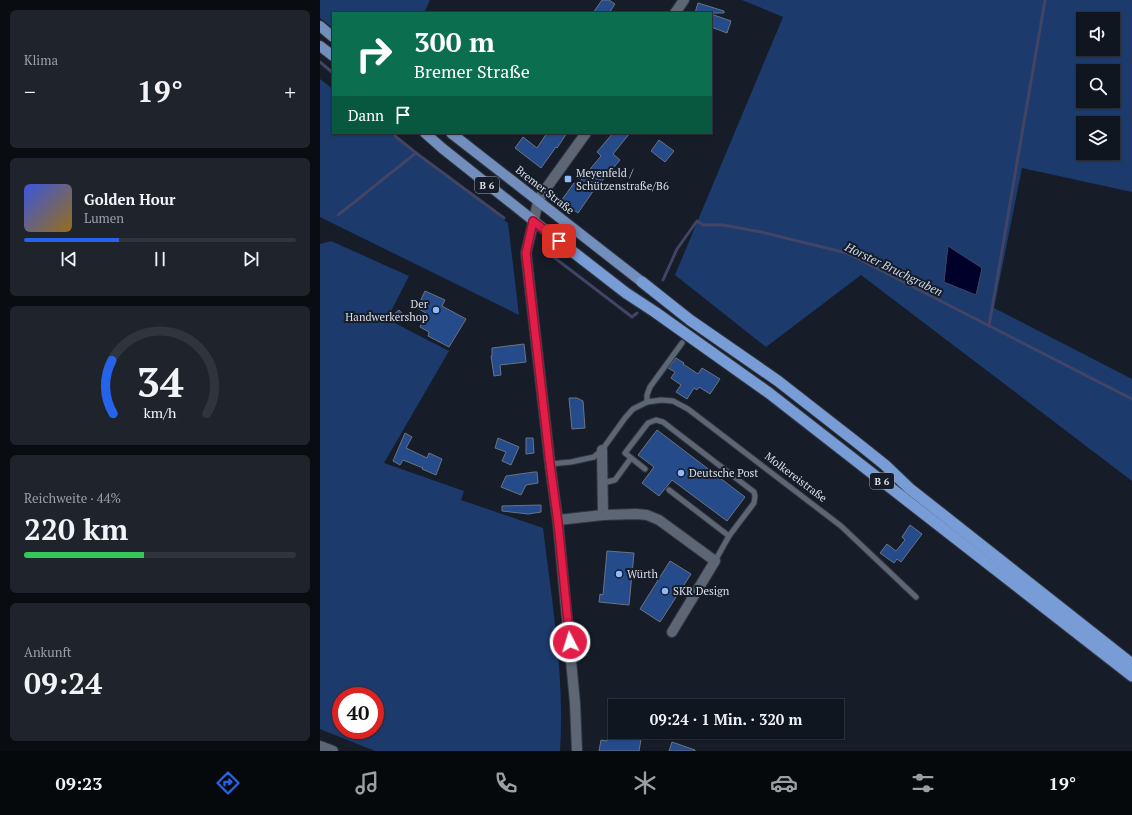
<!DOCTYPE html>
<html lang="de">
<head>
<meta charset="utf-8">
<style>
	:root { --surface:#10161f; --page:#1e232c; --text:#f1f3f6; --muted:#9c9fa4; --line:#30353d; --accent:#2563eb }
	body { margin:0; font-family:"PT Serif",serif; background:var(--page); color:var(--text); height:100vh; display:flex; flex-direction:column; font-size:15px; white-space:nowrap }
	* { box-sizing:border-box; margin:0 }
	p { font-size:13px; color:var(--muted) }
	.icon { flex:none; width:22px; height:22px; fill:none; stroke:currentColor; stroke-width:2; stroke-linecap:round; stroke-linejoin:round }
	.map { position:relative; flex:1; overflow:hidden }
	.details { display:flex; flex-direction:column; gap:10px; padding:10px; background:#090c11; width:320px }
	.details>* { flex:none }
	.banner { position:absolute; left:12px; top:12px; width:380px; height:122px; border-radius:0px; box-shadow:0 1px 3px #0004,0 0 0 1px var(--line); background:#0b6e4f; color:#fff; overflow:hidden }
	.tools { position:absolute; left:756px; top:12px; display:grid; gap:8px }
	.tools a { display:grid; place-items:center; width:44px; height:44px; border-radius:0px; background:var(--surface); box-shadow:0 1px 3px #0004,0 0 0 1px var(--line); font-size:20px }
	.speed { position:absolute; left:12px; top:687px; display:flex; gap:8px; font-size:20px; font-weight:700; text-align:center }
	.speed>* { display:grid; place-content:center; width:52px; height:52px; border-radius:50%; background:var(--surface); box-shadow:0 1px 3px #0004,0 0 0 1px var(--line); line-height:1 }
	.speed .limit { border:6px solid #d22; background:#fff; color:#111 }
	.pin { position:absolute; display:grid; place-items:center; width:34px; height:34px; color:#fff; margin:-17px; border-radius:8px; box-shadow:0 2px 6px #0006 }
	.me { position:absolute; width:44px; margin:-22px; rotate:355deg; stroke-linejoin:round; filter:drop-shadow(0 0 3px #0008) }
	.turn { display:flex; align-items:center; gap:14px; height:84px; padding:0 16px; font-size:18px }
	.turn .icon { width:52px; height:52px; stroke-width:2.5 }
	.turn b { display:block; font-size:28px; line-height:34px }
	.then { display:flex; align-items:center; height:38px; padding:0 16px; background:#0003; gap:8px; font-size:15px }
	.big { font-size:30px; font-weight:700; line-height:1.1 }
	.details .card { flex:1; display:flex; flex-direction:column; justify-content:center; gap:6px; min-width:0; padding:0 14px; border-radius:6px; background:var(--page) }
	.details .dial { align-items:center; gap:0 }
	.dial svg { height:104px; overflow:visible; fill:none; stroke:var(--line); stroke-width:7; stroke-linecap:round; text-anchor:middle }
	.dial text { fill:var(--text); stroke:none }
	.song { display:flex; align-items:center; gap:12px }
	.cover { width:48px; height:48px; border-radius:6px; background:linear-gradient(135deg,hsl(230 70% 55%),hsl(40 70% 35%)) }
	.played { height:4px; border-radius:2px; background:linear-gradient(90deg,var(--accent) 35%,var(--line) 35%) }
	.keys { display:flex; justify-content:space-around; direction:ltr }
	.heat { display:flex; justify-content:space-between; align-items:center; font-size:22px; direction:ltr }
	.charge { height:6px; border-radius:3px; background:linear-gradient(90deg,#34c759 44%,var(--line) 0) }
	.trip { position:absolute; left:288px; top:699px; width:236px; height:40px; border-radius:0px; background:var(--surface); box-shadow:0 1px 3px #0004,0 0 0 1px var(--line); font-weight:700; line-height:40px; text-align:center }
	.tabs { display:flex; height:64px; justify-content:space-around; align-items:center; background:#06090c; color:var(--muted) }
	.tabs .icon { width:28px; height:28px }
	.tabs .on { color:var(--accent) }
	.tabs b { font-size:18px; color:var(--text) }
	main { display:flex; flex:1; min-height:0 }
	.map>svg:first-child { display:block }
	.green { fill:#1c3a6c; fill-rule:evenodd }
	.water { fill:#00012b; stroke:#414464 }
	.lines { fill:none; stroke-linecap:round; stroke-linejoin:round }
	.stream { stroke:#414464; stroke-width:3 }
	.building { fill:#254b8a; stroke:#6a7382 }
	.service-casing { stroke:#323740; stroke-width:7 }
	.minor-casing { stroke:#323740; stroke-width:12 }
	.tertiary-casing { stroke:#323740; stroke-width:12 }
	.primary-casing { stroke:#323740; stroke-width:12 }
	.trunk-casing { stroke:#323740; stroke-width:13 }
	.service { stroke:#5d6674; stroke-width:5 }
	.minor { stroke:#5d6674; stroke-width:10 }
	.tertiary { stroke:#5d6674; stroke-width:10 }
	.primary { stroke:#718ebd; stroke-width:10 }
	.trunk { stroke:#789cd6; stroke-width:11 }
	.route-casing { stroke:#92132f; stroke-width:10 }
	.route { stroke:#e11d48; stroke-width:7 }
	.poi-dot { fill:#8eb9fd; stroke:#161d29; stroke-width:1.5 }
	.labels { text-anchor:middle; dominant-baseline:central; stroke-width:4; stroke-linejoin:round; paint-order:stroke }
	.shield { fill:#161d29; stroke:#9fa5af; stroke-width:1 }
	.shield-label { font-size:10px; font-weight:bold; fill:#dadfe8 }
	.poi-label { font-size:11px; fill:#dadfe8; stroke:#161d29; text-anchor:start }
	.street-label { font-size:11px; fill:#dadfe8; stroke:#161d29 }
	.water-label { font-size:12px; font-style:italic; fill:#cedaec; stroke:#161d29 }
</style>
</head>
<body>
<main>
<section class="details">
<div class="card"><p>Klima</p>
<div class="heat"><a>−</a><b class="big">19°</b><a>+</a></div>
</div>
<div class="card">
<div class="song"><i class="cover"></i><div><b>Golden Hour</b><p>Lumen</p></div></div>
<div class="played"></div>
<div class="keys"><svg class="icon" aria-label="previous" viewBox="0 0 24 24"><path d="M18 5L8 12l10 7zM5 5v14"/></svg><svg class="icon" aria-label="pause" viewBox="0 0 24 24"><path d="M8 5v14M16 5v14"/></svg><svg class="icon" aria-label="next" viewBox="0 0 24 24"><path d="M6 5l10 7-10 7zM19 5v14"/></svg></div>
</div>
<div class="card dial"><svg viewBox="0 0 100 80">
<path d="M14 69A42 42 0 1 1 86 69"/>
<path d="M14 69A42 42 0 0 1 13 28" stroke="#2563eb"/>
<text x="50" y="56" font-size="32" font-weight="700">34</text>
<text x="50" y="72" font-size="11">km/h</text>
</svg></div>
<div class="card"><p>Reichweite · 44%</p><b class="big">220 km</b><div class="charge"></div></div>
<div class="card"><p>Ankunft</p><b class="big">09:24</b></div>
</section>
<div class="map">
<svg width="812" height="751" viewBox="0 0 812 751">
	<rect width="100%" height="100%" fill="#161d29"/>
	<!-- green -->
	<g class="green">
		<path d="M0,0H110L104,13H13V28L0,18Z"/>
		<path d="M422,0H812V192L702,168L674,308L812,379V481L541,275L446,347L355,275L463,17ZM763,19H793V49H763ZM763,71H793V101H763ZM763,123H793V153H763Z"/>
		<path d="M0,79L13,89V133H71L188,223L199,315L0,217Z"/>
		<path d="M11,241L89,276L67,319L129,351L64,463L144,491L141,500L223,528C232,602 245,677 240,751H55L0,729V244ZM21,696H55V730H21Z"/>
	</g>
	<!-- water -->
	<path class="water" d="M628,246L662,268L656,295L624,282Z"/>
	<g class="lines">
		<!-- stream -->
		<g class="stream">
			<path d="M0,62L13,73"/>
			<path d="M75,136L96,153"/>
			<path d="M18,215L96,153L184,218"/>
			<path d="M227,252L312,317L317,313"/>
			<path d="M343,280L357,249L377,221L383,225H403L441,232L527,253L812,399"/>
			<path d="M669,326L725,0"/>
		</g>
	</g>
	<!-- building -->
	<g class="building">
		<path d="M282,0H289L295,4L289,13H273Z"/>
		<path d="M378,3L404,11V13H375Z"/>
		<path d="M391,14L411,21L407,33L391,27Z"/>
		<path d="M227,133H247L237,148L236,147L221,168L195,148L203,137L217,148Z"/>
		<path d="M293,133H310L293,154L300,160L277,187H276L258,213L241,201L254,183L257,185L281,156L277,152Z"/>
		<path d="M339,140L354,151L345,162L331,151Z"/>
		<path d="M105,291L125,300L122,306L146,319L129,347L108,336L109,332L100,327L106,313L97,308Z"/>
		<path d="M79,310L84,316L78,321L73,315Z"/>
		<path d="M204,344L206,362L180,365L181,375L174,376L171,356H172V348Z"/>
		<path d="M356,358L364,363L363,364L378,374L382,368L400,379L390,394L379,387L377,390L374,388L367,399L356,392L361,385L351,378L355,372L348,368Z"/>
		<path d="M249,398H257L263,401L265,428L252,429Z"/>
		<path d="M337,430L425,497L407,521L352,480L339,496L322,483L334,467L318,455Z"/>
		<path d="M85,433L92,437L86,448L107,458L109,453L122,459L116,475L102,469L103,468L83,460L80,465L73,461Z"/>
		<path d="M178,438L199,447L191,465L182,461L186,452L175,448Z"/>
		<path d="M206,438H213L214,453L206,454Z"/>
		<path d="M214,472H217L218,483L206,485L201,495L181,487L186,476Z"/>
		<path d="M221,505V512L208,514L182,511V506Z"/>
		<path d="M590,525L602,534L581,562L577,559L574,563L560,553L567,544L576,551L585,540L582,537Z"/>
		<path d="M287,551L314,553L309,605L279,602L280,594L283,595Z"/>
		<path d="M350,561L371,574L340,622L320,609Z"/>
		<path d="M307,732L322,734L319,751H279L281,740L287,741L288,736L306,739Z"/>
		<path d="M352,742L375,750V751H349Z"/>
	</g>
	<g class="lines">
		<defs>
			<g id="service">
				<path d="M327,402V395L330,387L362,343"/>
				<path d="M230,464L251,462L274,457L282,450L305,418L313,409L327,402L341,400L353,401L368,409L521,526L596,597"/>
				<path d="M325,469L305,453L328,423L336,420L343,422L434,492L435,496L434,503L409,536L395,561"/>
				<path d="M283,483L295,480L311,458"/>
				<path d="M349,490L409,536"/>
			</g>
			<g id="minor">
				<path d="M355,13L364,0"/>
				<path d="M218,202L222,194L266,133"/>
				<path d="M282,450L283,515"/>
				<path d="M238,520L283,515L316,514L327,515L339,520L395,561L352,632"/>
			</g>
			<g id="tertiary">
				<path d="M218,202L206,253L230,464L238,523L255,703L257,751"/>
				<path d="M0,746L13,751"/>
			</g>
			<g id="primary">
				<path d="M0,26L13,37"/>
				<path d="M0,46L13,56"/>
				<path d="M105,133L122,148L239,241"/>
				<path d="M131,133L322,282"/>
			</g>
			<g id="trunk">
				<path d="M239,241L306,293L335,312L449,393L812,676"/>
				<path d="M322,282L370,320L458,381L540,445L565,465L589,488L812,664"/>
			</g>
		</defs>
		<!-- service casing -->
		<use href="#service" class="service-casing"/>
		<!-- minor casing -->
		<use href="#minor" class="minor-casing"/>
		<!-- tertiary casing -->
		<use href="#tertiary" class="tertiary-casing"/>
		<!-- primary casing -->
		<use href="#primary" class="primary-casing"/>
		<!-- trunk casing -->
		<use href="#trunk" class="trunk-casing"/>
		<!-- service -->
		<use href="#service" class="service"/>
		<!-- minor -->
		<use href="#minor" class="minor"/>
		<!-- tertiary -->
		<use href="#tertiary" class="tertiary"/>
		<!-- primary -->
		<use href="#primary" class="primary"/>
		<!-- trunk -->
		<use href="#trunk" class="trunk"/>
	</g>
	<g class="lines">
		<defs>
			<path id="route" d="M239,241L213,221L206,253L230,464L238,523L250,642"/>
		</defs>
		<!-- route casing -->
		<use href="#route" class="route-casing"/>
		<!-- route -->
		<use href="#route" class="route"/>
	</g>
	<!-- markers -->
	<g class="poi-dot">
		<rect x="244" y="175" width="8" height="8" rx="2"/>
		<circle cx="116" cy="310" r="4"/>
		<circle cx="361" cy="473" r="4"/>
		<circle cx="299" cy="574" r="4"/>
		<circle cx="345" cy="591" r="4"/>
	</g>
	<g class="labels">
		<!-- shield labels -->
		<g class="shield">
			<rect x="155" y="177" width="24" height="16" rx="3"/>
			<rect x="550" y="473" width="24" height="16" rx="3"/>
		</g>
		<g class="shield-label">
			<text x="167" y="185">B 6</text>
			<text x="562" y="481">B 6</text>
		</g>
		<!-- poi labels -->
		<g class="poi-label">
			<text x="256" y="173">Meyenfeld /<tspan x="256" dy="13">Schützenstraße/B6</tspan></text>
			<text x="108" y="304" text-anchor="end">Der<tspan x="108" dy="13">Handwerkershop</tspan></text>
			<text x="369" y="473">Deutsche Post</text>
			<text x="307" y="574">Würth</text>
			<text x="353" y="591">SKR Design</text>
		</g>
		<!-- street labels -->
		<g class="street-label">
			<text transform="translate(225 190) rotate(38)">Bremer Straße</text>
			<text transform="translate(476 477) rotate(37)">Molkereistraße</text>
		</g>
		<!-- water labels -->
		<g class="water-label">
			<text transform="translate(574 269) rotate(26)">Horster Bruchgraben</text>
		</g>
	</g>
</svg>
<div class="tools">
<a><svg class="icon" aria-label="sound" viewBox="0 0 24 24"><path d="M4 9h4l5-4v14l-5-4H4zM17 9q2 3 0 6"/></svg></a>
<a><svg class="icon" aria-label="search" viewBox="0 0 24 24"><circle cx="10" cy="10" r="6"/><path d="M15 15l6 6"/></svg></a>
<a><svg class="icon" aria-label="layers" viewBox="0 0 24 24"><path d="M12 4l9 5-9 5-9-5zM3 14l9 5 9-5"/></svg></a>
</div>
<div class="speed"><div class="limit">40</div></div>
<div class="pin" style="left:239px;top:241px;background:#d93025"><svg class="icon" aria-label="arrive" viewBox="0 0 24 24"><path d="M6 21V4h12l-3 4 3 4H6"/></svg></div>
<svg class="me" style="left:250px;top:642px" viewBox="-20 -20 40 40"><circle r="17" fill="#e11d48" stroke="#fff" stroke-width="3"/><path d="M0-11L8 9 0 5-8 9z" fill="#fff"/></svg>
<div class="trip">09:24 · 1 Min. · 320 m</div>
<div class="banner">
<div class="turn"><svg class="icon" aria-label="right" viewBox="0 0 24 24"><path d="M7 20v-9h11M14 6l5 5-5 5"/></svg><div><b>300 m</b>Bremer Straße</div></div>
<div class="then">Dann<svg class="icon" aria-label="arrive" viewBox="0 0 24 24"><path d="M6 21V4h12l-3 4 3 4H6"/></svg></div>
</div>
</div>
</main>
<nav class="tabs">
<b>09:23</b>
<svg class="icon on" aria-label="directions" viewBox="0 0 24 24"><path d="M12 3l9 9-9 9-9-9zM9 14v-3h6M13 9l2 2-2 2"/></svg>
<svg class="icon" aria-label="music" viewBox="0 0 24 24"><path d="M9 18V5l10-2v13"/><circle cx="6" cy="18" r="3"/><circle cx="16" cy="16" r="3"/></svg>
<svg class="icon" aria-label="phone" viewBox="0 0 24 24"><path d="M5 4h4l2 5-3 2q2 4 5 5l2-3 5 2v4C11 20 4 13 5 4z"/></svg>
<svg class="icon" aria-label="climate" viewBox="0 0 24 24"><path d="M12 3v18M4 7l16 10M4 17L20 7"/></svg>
<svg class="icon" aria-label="car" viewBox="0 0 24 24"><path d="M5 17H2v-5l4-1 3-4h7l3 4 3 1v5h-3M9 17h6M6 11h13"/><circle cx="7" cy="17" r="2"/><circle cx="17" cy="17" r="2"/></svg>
<svg class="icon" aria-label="filters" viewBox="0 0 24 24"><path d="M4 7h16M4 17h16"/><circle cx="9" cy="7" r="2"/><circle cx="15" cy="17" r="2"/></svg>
<b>19°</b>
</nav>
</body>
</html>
